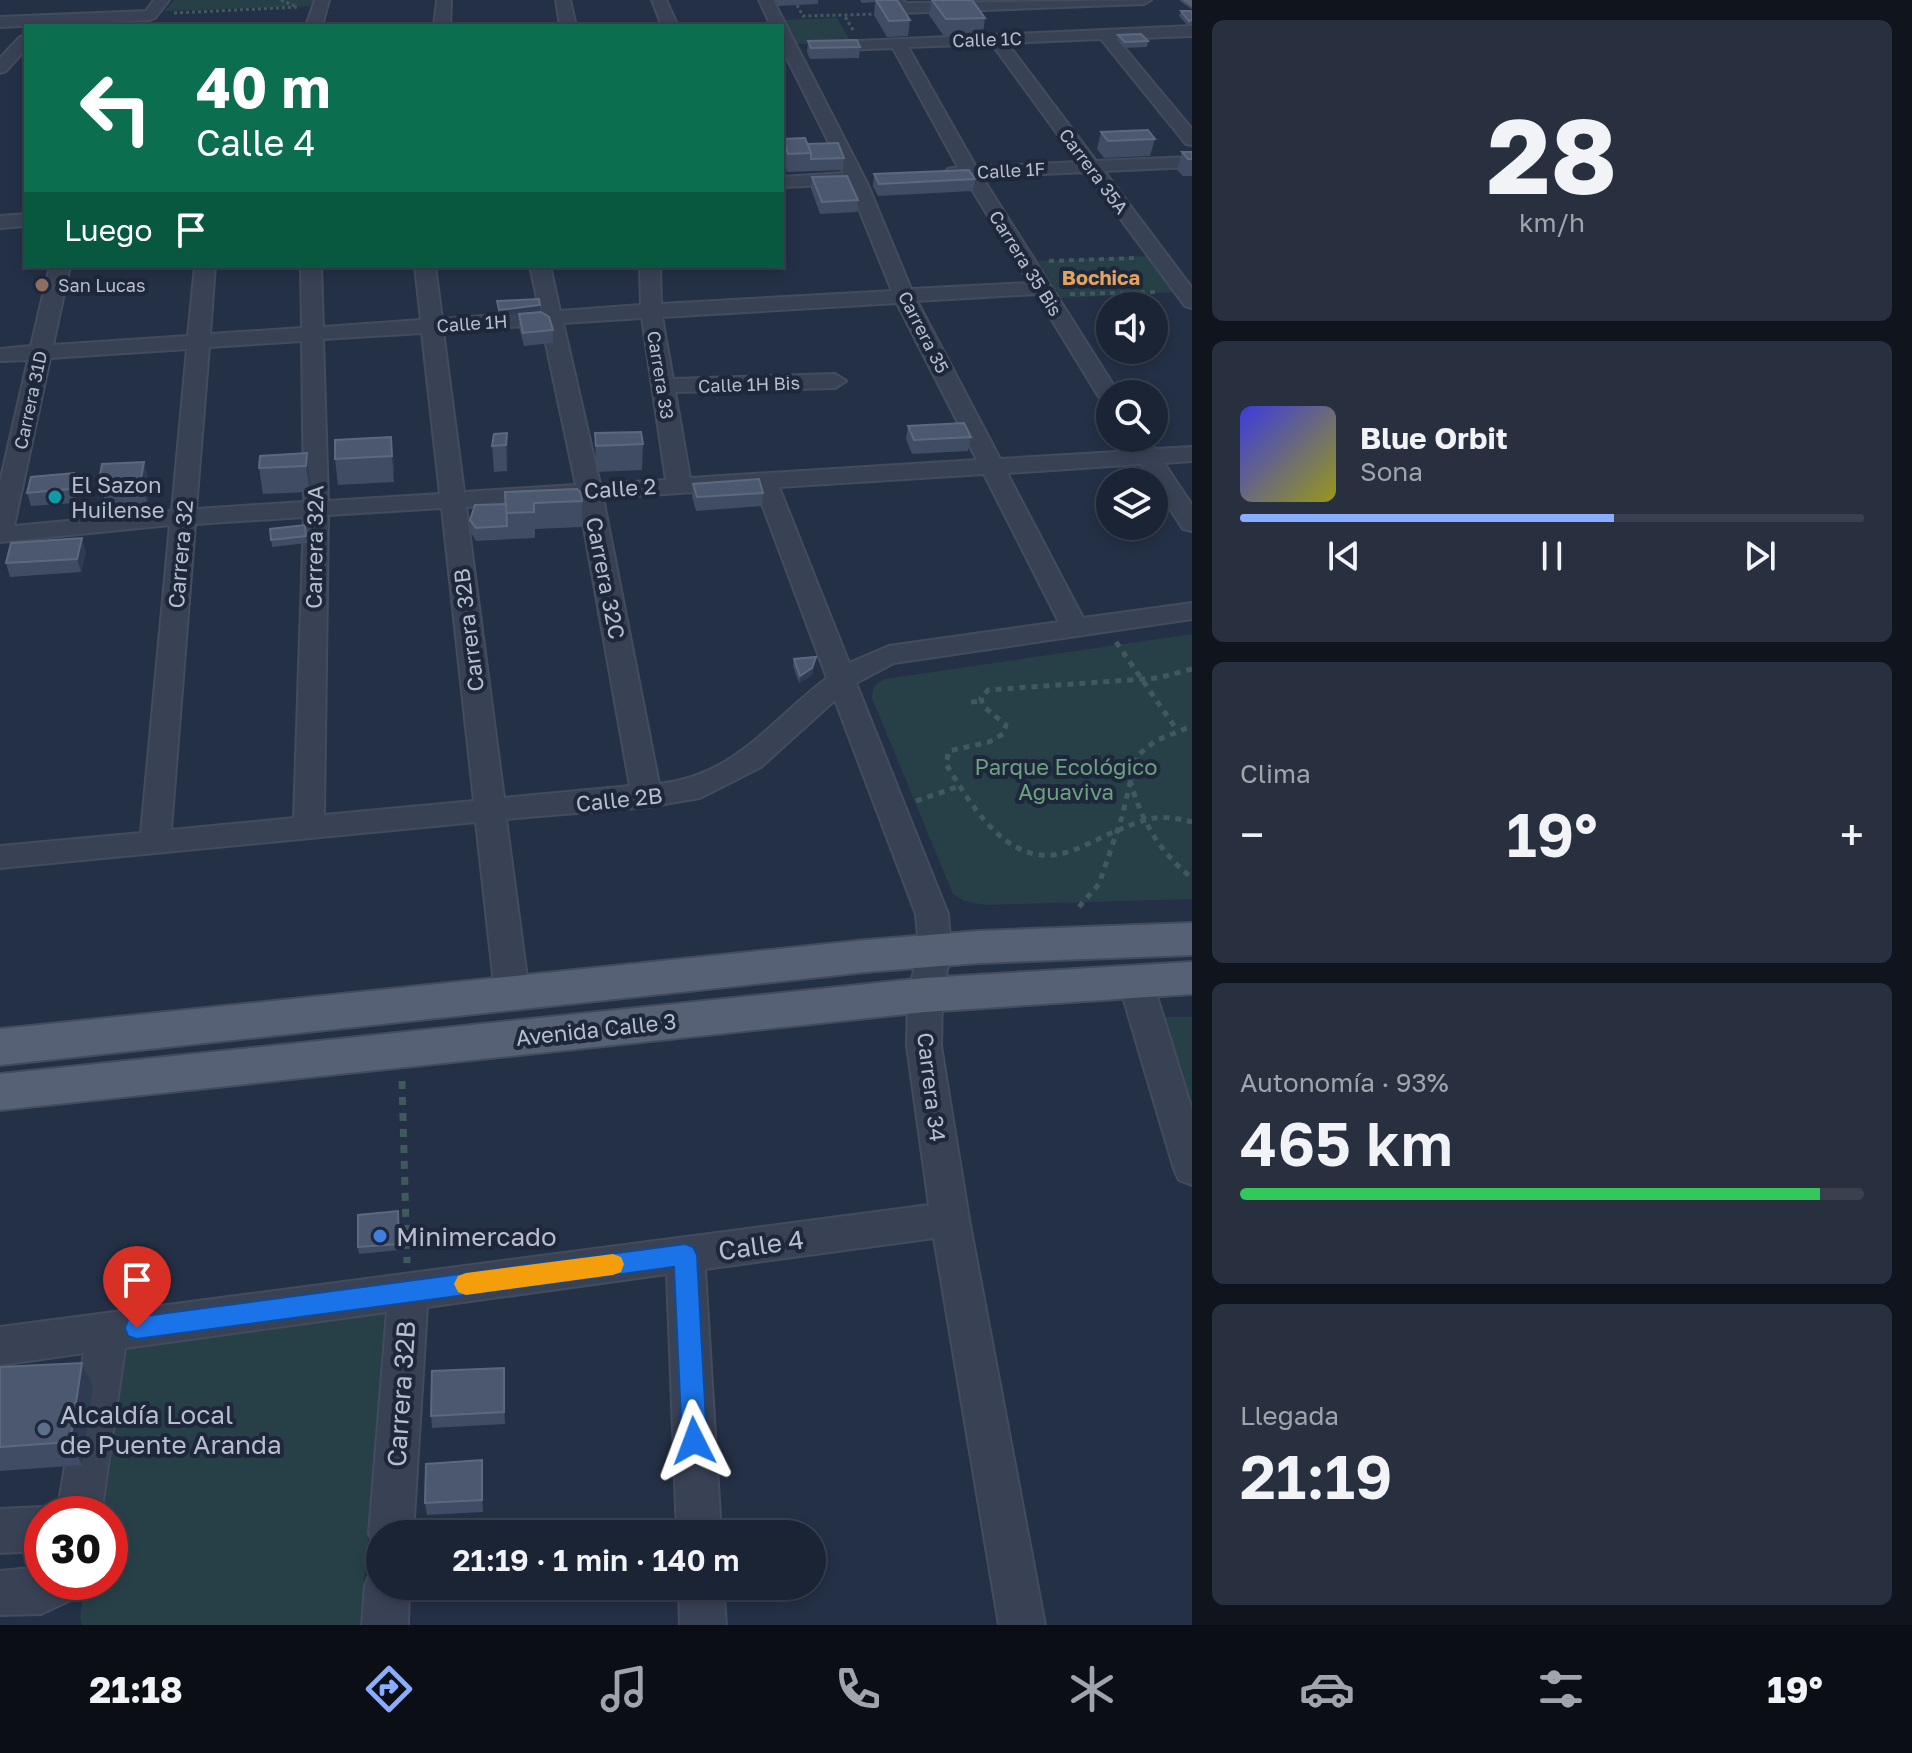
<!DOCTYPE html>
<html lang="es">
<head>
<meta charset="utf-8">
<style>
	:root { --surface:#1b2434; --page:#283040; --text:#f1f3f6; --muted:#a0a4ac; --line:#39414f; --accent:#8badff }
	body { margin:0; font-family:"Golos Text",sans-serif; background:var(--page); color:var(--text); height:100vh; display:flex; flex-direction:column; font-size:30px; white-space:nowrap }
	* { box-sizing:border-box; margin:0 }
	p { font-size:26px; color:var(--muted) }
	.icon { flex:none; width:44px; height:44px; fill:none; stroke:currentColor; stroke-width:2; stroke-linecap:round; stroke-linejoin:round }
	.map { position:relative; flex:1; overflow:hidden }
	.drawer { display:flex; flex-direction:column; gap:20px; padding:20px; background:#0f141d; width:720px }
	.drawer>* { flex:none }
	.top-card { position:absolute; left:24px; top:24px; width:760px; height:244px; border-radius:0px; box-shadow:0 4px 12px #0003,0 0 0 2px var(--line); background:#0b6e4f; color:#fff; overflow:hidden }
	.fabs { position:absolute; left:1096px; top:292px; display:grid; gap:16px }
	.fabs a { display:grid; place-items:center; width:72px; height:72px; border-radius:50%; background:var(--surface); box-shadow:0 4px 12px #0003,0 0 0 2px var(--line); font-size:40px }
	.speed { position:absolute; left:24px; top:1496px; display:flex; gap:16px; font-size:40px; font-weight:700; text-align:center }
	.speed>* { display:grid; place-content:center; width:104px; height:104px; border-radius:50%; background:var(--surface); box-shadow:0 4px 12px #0003,0 0 0 2px var(--line); line-height:1 }
	.speed .limit { border:12px solid #d22; background:#fff; color:#111 }
	.pin { position:absolute; display:grid; place-items:center; width:68px; height:68px; color:#fff; margin:-82px -34px; border-radius:50% 50% 50% 0; rotate:-45deg; box-shadow:0 0 8px #0007 }
	.pin .icon { rotate:45deg }
	.me { position:absolute; width:88px; margin:-44px; rotate:357deg; stroke-linejoin:round; filter:drop-shadow(0 0 6px #0008) }
	.turn { display:flex; align-items:center; gap:28px; height:168px; padding:0 40px; font-size:36px }
	.turn .icon { width:104px; height:104px; stroke-width:2.5 }
	.turn b { display:block; font-size:56px; line-height:68px }
	.then { display:flex; align-items:center; height:76px; padding:0 40px; background:#0003; gap:16px; font-size:30px }
	.big { font-size:60px; font-weight:600; line-height:1.1 }
	.drawer .widget { flex:1; display:flex; flex-direction:column; justify-content:center; gap:12px; min-width:0; padding:0 28px; border-radius:12px; background:var(--page) }
	.drawer .dial { align-items:center; gap:0 }
	.dial b { font-size:104px; line-height:1 }
	.song { display:flex; align-items:center; gap:24px }
	.cover { width:96px; height:96px; border-radius:12px; background:linear-gradient(135deg,hsl(240 70% 55%),hsl(60 70% 35%)) }
	.played { height:8px; border-radius:4px; background:linear-gradient(90deg,var(--accent) 60%,var(--line) 60%) }
	.keys { display:flex; justify-content:space-around; direction:ltr }
	.heat { display:flex; justify-content:space-between; align-items:center; font-size:44px; direction:ltr }
	.charge { height:12px; border-radius:6px; background:linear-gradient(90deg,#34c759 93%,var(--line) 0) }
	.trip { position:absolute; left:366px; top:1520px; width:460px; height:80px; border-radius:40px; background:var(--surface); box-shadow:0 4px 12px #0003,0 0 0 2px var(--line); font-weight:600; line-height:80px; text-align:center }
	.dock { display:flex; height:128px; justify-content:space-around; align-items:center; background:#0b0e15; color:var(--muted) }
	.dock .icon { width:56px; height:56px }
	.dock .current { color:var(--accent) }
	.dock b { font-size:36px; color:var(--text) }
	main { display:flex; flex:1; min-height:0 }
	.map>svg:first-child { display:block }
	.green { fill:#274047 }
	.lines { fill:none; stroke-linecap:round; stroke-linejoin:round }
	.minor-casing { stroke:#434b5e; stroke-width:4 }
	.major-casing { stroke:#434b5e; stroke-width:4 }
	.path-far3 { stroke:#40595e; stroke-width:3; stroke-dasharray:3 3; stroke-linecap:butt }
	.path-far2 { stroke:#40595e; stroke-width:4; stroke-dasharray:5 5; stroke-linecap:butt }
	.path-far1 { stroke:#40595e; stroke-width:5; stroke-dasharray:6 6; stroke-linecap:butt }
	.path { stroke:#40595e; stroke-width:7; stroke-dasharray:8 8; stroke-linecap:butt }
	.minor { fill:#394255; fill-rule:evenodd }
	.major { fill:#576175; fill-rule:evenodd }
	.wall { fill:#3f4c64 }
	.shaded-wall { fill:#2f3b53 }
	.building { fill:#4c586f; stroke:#5d687e; stroke-width:2 }
	.route { fill:#1a73e8; stroke:#114b97; stroke-width:2 }
	.slow { fill:#f59e0b }
	.education-dot { fill:#8d6e63; stroke:#1e273b; stroke-width:3 }
	.culture-dot { fill:#0f9aa8; stroke:#1e273b; stroke-width:3 }
	.shop-dot { fill:#3f7fe0; stroke:#1e273b; stroke-width:3 }
	.service-dot { fill:#5c6f8a; stroke:#1e273b; stroke-width:3 }
	.labels { text-anchor:middle; dominant-baseline:central; stroke-width:8; stroke-linejoin:round; paint-order:stroke }
	.far-street-label { font-size:18px; fill:#b7bece; stroke:#1e273b }
	.far-poi-label { font-size:18px; fill:#b7bece; stroke:#1e273b; text-anchor:start }
	.far-neighbourhood-label { font-size:20px; font-weight:bold; fill:#e1a460; stroke:#1e273b }
	.poi-label { font-size:22px; fill:#b7bece; stroke:#1e273b; text-anchor:start }
	.street-label { font-size:22px; fill:#b7bece; stroke:#1e273b }
	.park-label { font-size:22px; fill:#6ca27d; stroke:#1e273b }
	.near-poi-label { font-size:26px; fill:#b7bece; stroke:#1e273b; text-anchor:start }
	.near-street-label { font-size:26px; fill:#b7bece; stroke:#1e273b }
</style>
</head>
<body>
<main>
<div class="map">
<svg width="1192" height="1625" viewBox="0 0 1192 1625">
	<rect width="100%" height="100%" fill="#243046"/>
	<!-- green -->
	<g class="green">
		<path d="M174,0H315L309,6L165,11Z"/>
		<path d="M837,18L851,42L797,44L785,20Z"/>
		<path d="M1149,256L1175,292L1061,298L1038,261Z"/>
		<path d="M1192,634V899L985,905L964,901L953,894L872,698C872,687 875,684 885,679Z"/>
		<path d="M1159,1017H1192V1117Z"/>
		<path d="M391,1301L360,1625H82L80,1619L85,1582H110V1514H94L116,1342Z"/>
	</g>
	<g class="lines">
		<defs>
			<g id="minor">
				<path d="M154,0H169L155,18L150,20L0,27V17L146,11Z"/>
				<path d="M315,0H329L322,26H306Z"/>
				<path d="M437,0H451L450,26H434Z"/>
				<path d="M556,0H570L576,26H560Z"/>
				<path d="M652,0H666L678,26H662Z"/>
				<path d="M759,0H773L867,183L911,289L1029,283L965,178L948,177L945,173L948,169L958,167L893,48L820,51L812,46L814,43L1192,26V36L1117,39L1192,129V145L1186,144L1101,39L1007,43L1096,161L1192,157V167L1104,171L1192,288V308L1185,306L1086,172L982,177L1119,394H1110V404L1099,397L1036,294L917,301L1000,459L1132,451L1127,443L1131,438H1147L1155,449L1192,447V461L1164,463L1192,505V531L1183,529L1141,464L1007,473L1083,618L1192,603V619L894,663L856,683L948,914L951,950L942,995L941,1046L969,1219L1045,1625H999L934,1238L705,1269L721,1534H677L667,1274L427,1307L413,1534H380V1551L376,1549L369,1534L387,1312L125,1348L101,1514H57L84,1353L0,1365V1327L929,1205L907,1046L908,995L919,950L916,914L835,700L761,767L700,798L647,807L506,819L529,993L524,1002L512,1006L500,1002L495,993L476,822L0,868V846L141,833L170,525L0,542V482L28,360L0,361V349L31,346L50,266H70L53,345L188,336L195,266H215L210,334L302,328L301,266H321L323,327L421,320L415,266H435L442,319L540,312L530,266H550L560,311L641,305L640,266H660L661,304L892,291L849,184L782,187V177L844,173L782,48V26H771ZM992,44L1078,162L976,167L908,47ZM897,303L977,460L690,478L675,392L835,388L846,381L835,374L673,379L662,317ZM642,318L666,480L600,484L563,323ZM542,325L576,485L464,492L443,331ZM422,333L440,494L328,501L323,339ZM302,341L304,502L196,509L209,347ZM187,349L172,511L14,526L50,358ZM984,474L1059,622L889,646L849,663L779,487ZM756,488L827,678C771,720 735,776 659,784L603,498ZM579,500L630,786L504,798L466,507ZM442,508L474,801L324,815L328,515ZM304,517L294,818L171,830L195,524Z"/>
				<path d="M889,0H903L906,3L1151,0L1144,4L901,13L896,11Z"/>
				<path d="M26,35V49L6,71L0,73V58L20,37Z"/>
				<path d="M26,214V226L0,228V216Z"/>
				<path d="M1135,967L1147,971L1152,980L1192,1110V1185L1179,1180L1174,1169L1118,980L1123,971Z"/>
				<path d="M42,1507L57,1514H42V1551L0,1553V1509Z"/>
				<path d="M42,1567V1582H81L75,1598L41,1614L0,1615V1571Z"/>
				<path d="M380,1567V1586H409L408,1625H362L365,1586L371,1570Z"/>
				<path d="M679,1586H723L726,1625H680Z"/>
			</g>
			<g id="major">
				<path d="M1182,0H1192V7Z"/>
				<path d="M1192,923V955L979,963L866,972L0,1065V1029L866,940L979,931Z"/>
				<path d="M1192,962V994L925,1012L0,1110V1074L925,978Z"/>
			</g>
		</defs>
		<!-- minor casing -->
		<use href="#minor" class="minor-casing"/>
		<!-- major casing -->
		<use href="#major" class="major-casing"/>
		<!-- path-far3 -->
		<g class="path-far3">
			<path d="M281,0L295,6"/>
			<path d="M797,5L803,16L844,15"/>
			<path d="M174,13L300,7"/>
			<path d="M853,30L844,15L877,14"/>
		</g>
		<!-- path-far2 -->
		<g class="path-far2">
			<path d="M1049,261L1135,258"/>
			<path d="M1070,294L1160,292"/>
		</g>
		<!-- path-far1 -->
		<g class="path-far1">
			<path d="M1116,642L1177,730"/>
			<path d="M1192,669L1158,678L988,690L981,698L983,706L1006,725L1003,734L989,742L949,751L946,764C969,801 1002,860 1053,855C1075,853 1096,839 1116,831C1148,818 1157,813 1192,822"/>
			<path d="M971,702L982,701"/>
			<path d="M1130,780C1141,820 1159,852 1192,878"/>
			<path d="M916,801L960,786"/>
			<path d="M1079,907L1099,884L1122,817L1136,757L1155,741L1192,726"/>
		</g>
		<!-- path -->
		<path class="path" d="M402,1081L407,1263"/>
		<!-- minor -->
		<use href="#minor" class="minor"/>
		<!-- major -->
		<use href="#major" class="major"/>
	</g>
	<!-- wall -->
	<g class="wall">
		<path d="M775,0H818V4L778,6Z"/>
		<path d="M860,0H897L910,20L908,36L887,37L874,15L875,2L862,3Z"/>
		<path d="M932,0L985,18L983,34L943,35L929,15Z"/>
		<path d="M1181,11H1192V26H1188L1179,16Z"/>
		<path d="M1118,35L1148,41L1147,47L1124,48L1117,40Z"/>
		<path d="M808,41L860,47L859,58L810,59L807,52Z"/>
		<path d="M1101,132L1155,139L1150,156L1104,158L1097,149Z"/>
		<path d="M783,139L808,144L844,158L843,170L787,172L782,158Z"/>
		<path d="M1182,152H1192V176H1183L1177,170Z"/>
		<path d="M874,174L975,179L973,191L878,196L873,186Z"/>
		<path d="M812,177L858,200L857,212L820,214L811,189Z"/>
		<path d="M497,301L540,305V312L553,330V343L524,346L519,327V314L499,316Z"/>
		<path d="M908,426L971,437L968,451L912,454L906,439Z"/>
		<path d="M507,433V471L494,472L492,446Z"/>
		<path d="M595,433L643,444L642,470L596,472Z"/>
		<path d="M391,437L394,482L338,485L335,459Z"/>
		<path d="M307,453L310,479V492L263,494L259,468Z"/>
		<path d="M144,462L150,488L147,504L106,506L99,480Z"/>
		<path d="M693,484L763,493L762,506L696,511L692,497Z"/>
		<path d="M77,487L75,503L31,506L27,493Z"/>
		<path d="M582,501V527L535,529V538L476,541L471,533L470,520L475,505Z"/>
		<path d="M305,525L307,543L272,547L270,529Z"/>
		<path d="M86,552L81,572L10,577L6,563Z"/>
		<path d="M816,657L812,675L799,683L793,666L794,659Z"/>
		<path d="M398,1211L400,1250L359,1254L358,1247Z"/>
		<path d="M0,1367L93,1387L82,1465L0,1471Z"/>
		<path d="M505,1380V1424L432,1428L431,1416Z"/>
		<path d="M482,1460L483,1472V1512L427,1515L425,1503Z"/>
	</g>
	<!-- shaded-wall -->
	<g class="shaded-wall">
		<path d="M540,305V312L499,316V310Z"/>
		<path d="M507,433L508,459L507,471L506,445Z"/>
		<path d="M391,437L394,463V482L392,456Z"/>
		<path d="M307,453L310,479V492L306,466Z"/>
		<path d="M144,462L150,488L147,504L141,478Z"/>
		<path d="M74,473L77,487L75,503L71,489Z"/>
		<path d="M82,538L86,552L81,572L77,559Z"/>
		<path d="M816,657L812,675L799,683L800,676Z"/>
		<path d="M82,1363L93,1387L82,1465L70,1442Z"/>
		<path d="M504,1368L505,1380V1424L504,1412Z"/>
		<path d="M482,1460L483,1472V1512L482,1500Z"/>
	</g>
	<!-- building -->
	<g class="building">
		<path d="M876,0H897L910,20L889,21Z"/>
		<path d="M932,0H972L985,18L946,19Z"/>
		<path d="M1181,11H1192V20L1189,21Z"/>
		<path d="M1141,34L1148,41L1125,42L1118,35Z"/>
		<path d="M857,40L860,47L811,48L808,41Z"/>
		<path d="M1148,130L1155,139L1108,141L1101,132Z"/>
		<path d="M805,138L811,153L788,154L783,139Z"/>
		<path d="M838,143L844,158L811,159V153L808,144Z"/>
		<path d="M1182,152H1192V159H1188Z"/>
		<path d="M969,170L975,179L879,184L874,174Z"/>
		<path d="M847,176L858,200L822,202L812,177Z"/>
		<path d="M539,299L540,305L499,310L497,301Z"/>
		<path d="M541,312L549,317L553,330L523,333L519,314Z"/>
		<path d="M964,423L971,437L914,440L908,426Z"/>
		<path d="M641,432L643,444L596,446L595,433Z"/>
		<path d="M507,433L506,445L492,446L494,434Z"/>
		<path d="M391,437L392,456L335,459V440Z"/>
		<path d="M307,453L306,466L259,468L260,456Z"/>
		<path d="M144,462L141,478L99,480L102,464Z"/>
		<path d="M74,473L71,489L27,493L31,477Z"/>
		<path d="M759,479L763,493L697,497L693,484Z"/>
		<path d="M577,489L581,493L582,501L534,503V512L506,513L505,492Z"/>
		<path d="M506,504L507,526L476,528L470,520L475,505Z"/>
		<path d="M305,525L306,536L271,540L270,529Z"/>
		<path d="M82,538L77,559L6,563L11,543Z"/>
		<path d="M816,657L812,668L800,676L794,659Z"/>
		<path d="M398,1211L399,1244L358,1247V1215Z"/>
		<path d="M82,1363L70,1442L0,1447V1367Z"/>
		<path d="M504,1368V1412L431,1416L432,1371Z"/>
		<path d="M482,1460V1500L425,1503L426,1464Z"/>
	</g>
	<!-- route -->
	<path class="route" d="M685,1244L693,1247L697,1255L707,1441L703,1450L694,1453L685,1450L682,1441L674,1267L137,1339L128,1336L125,1328L128,1320L137,1317Z"/>
	<!-- slow -->
	<path class="slow" d="M613,1254L621,1257L624,1264L621,1272L613,1275L466,1295L458,1292L454,1284L458,1276L466,1273Z"/>
	<!-- markers -->
	<circle class="education-dot" cx="42" cy="285" r="8"/>
	<circle class="culture-dot" cx="55" cy="497" r="8"/>
	<circle class="shop-dot" cx="380" cy="1236" r="8"/>
	<circle class="service-dot" cx="44" cy="1429" r="8"/>
	<g class="labels">
		<!-- far-street labels -->
		<g class="far-street-label">
			<text transform="translate(987 39) rotate(-2)">Calle 1C</text>
			<text transform="translate(1011 170) rotate(-3)">Calle 1F</text>
			<text transform="translate(1094 171) rotate(53)">Carrera 35A</text>
			<text transform="translate(1026 263) rotate(58)">Carrera 35 Bis</text>
			<text transform="translate(472 323) rotate(-4)">Calle 1H</text>
			<text transform="translate(924 332) rotate(63)">Carrera 35</text>
			<text transform="translate(661 375) rotate(81)">Carrera 33</text>
			<text transform="translate(749 384) rotate(-2)">Calle 1H Bis</text>
			<text transform="translate(30 400) rotate(-78)">Carrera 31D</text>
		</g>
		<!-- far-poi labels -->
		<g class="far-poi-label">
			<text x="58" y="285">San Lucas</text>
		</g>
		<!-- far-neighbourhood labels -->
		<g class="far-neighbourhood-label">
			<text x="1101" y="277">Bochica</text>
		</g>
		<!-- poi labels -->
		<g class="poi-label">
			<text x="71" y="484">El Sazon<tspan x="71" dy="25">Huilense</tspan></text>
		</g>
		<!-- street labels -->
		<g class="street-label">
			<text transform="translate(620 488) rotate(-4)">Calle 2</text>
			<text transform="translate(314 547) rotate(-89)">Carrera 32A</text>
			<text transform="translate(180 554) rotate(-85)">Carrera 32</text>
			<text transform="translate(606 578) rotate(79)">Carrera 32C</text>
			<text transform="translate(468 630) rotate(-97)">Carrera 32B</text>
			<text transform="translate(619 799) rotate(-6)">Calle 2B</text>
			<text transform="translate(596 1029) rotate(-6)">Avenida Calle 3</text>
			<text transform="translate(932 1087) rotate(83)">Carrera 34</text>
		</g>
		<!-- park labels -->
		<g class="park-label">
			<text x="1066" y="766">Parque Ecológico<tspan x="1066" dy="25">Aguaviva</tspan></text>
		</g>
		<!-- near-poi labels -->
		<g class="near-poi-label">
			<text x="396" y="1236">Minimercado</text>
			<text x="60" y="1414">Alcaldía Local<tspan x="60" dy="30">de Puente Aranda</tspan></text>
		</g>
		<!-- near-street labels -->
		<g class="near-street-label">
			<text transform="translate(761 1245) rotate(-8)">Calle 4</text>
			<text transform="translate(401 1394) rotate(-86)">Carrera 32B</text>
		</g>
	</g>
</svg>
<div class="fabs">
<a><svg class="icon" aria-label="sound" viewBox="0 0 24 24"><path d="M4 9h4l5-4v14l-5-4H4zM17 9q2 3 0 6"/></svg></a>
<a><svg class="icon" aria-label="search" viewBox="0 0 24 24"><circle cx="10" cy="10" r="6"/><path d="M15 15l6 6"/></svg></a>
<a><svg class="icon" aria-label="layers" viewBox="0 0 24 24"><path d="M12 4l9 5-9 5-9-5zM3 14l9 5 9-5"/></svg></a>
</div>
<div class="speed"><div class="limit">30</div></div>
<div class="pin" style="left:137px;top:1328px;background:#d93025"><svg class="icon" aria-label="arrive" viewBox="0 0 24 24"><path d="M6 21V4h12l-3 4 3 4H6"/></svg></div>
<svg class="me" style="left:694px;top:1441px" viewBox="-20 -20 40 40"><path d="M0-17L14 15 0 8-14 15z" fill="#1a73e8" stroke="#fff" stroke-width="4"/></svg>
<div class="trip">21:19 · 1 min · 140 m</div>
<div class="top-card">
<div class="turn"><svg class="icon" aria-label="left" viewBox="0 0 24 24"><path d="M17 20v-9H6M10 6l-5 5 5 5"/></svg><div><b>40 m</b>Calle 4</div></div>
<div class="then">Luego<svg class="icon" aria-label="arrive" viewBox="0 0 24 24"><path d="M6 21V4h12l-3 4 3 4H6"/></svg></div>
</div>
</div>
<section class="drawer">
<div class="widget dial"><b>28</b><p>km/h</p></div>
<div class="widget">
<div class="song"><i class="cover"></i><div><b>Blue Orbit</b><p>Sona</p></div></div>
<div class="played"></div>
<div class="keys"><svg class="icon" aria-label="previous" viewBox="0 0 24 24"><path d="M18 5L8 12l10 7zM5 5v14"/></svg><svg class="icon" aria-label="pause" viewBox="0 0 24 24"><path d="M8 5v14M16 5v14"/></svg><svg class="icon" aria-label="next" viewBox="0 0 24 24"><path d="M6 5l10 7-10 7zM19 5v14"/></svg></div>
</div>
<div class="widget"><p>Clima</p>
<div class="heat"><a>−</a><b class="big">19°</b><a>+</a></div>
</div>
<div class="widget"><p>Autonomía · 93%</p><b class="big">465 km</b><div class="charge"></div></div>
<div class="widget"><p>Llegada</p><b class="big">21:19</b></div>
</section>
</main>
<nav class="dock">
<b>21:18</b>
<svg class="icon current" aria-label="directions" viewBox="0 0 24 24"><path d="M12 3l9 9-9 9-9-9zM9 14v-3h6M13 9l2 2-2 2"/></svg>
<svg class="icon" aria-label="music" viewBox="0 0 24 24"><path d="M9 18V5l10-2v13"/><circle cx="6" cy="18" r="3"/><circle cx="16" cy="16" r="3"/></svg>
<svg class="icon" aria-label="phone" viewBox="0 0 24 24"><path d="M5 4h4l2 5-3 2q2 4 5 5l2-3 5 2v4C11 20 4 13 5 4z"/></svg>
<svg class="icon" aria-label="climate" viewBox="0 0 24 24"><path d="M12 3v18M4 7l16 10M4 17L20 7"/></svg>
<svg class="icon" aria-label="car" viewBox="0 0 24 24"><path d="M5 17H2v-5l4-1 3-4h7l3 4 3 1v5h-3M9 17h6M6 11h13"/><circle cx="7" cy="17" r="2"/><circle cx="17" cy="17" r="2"/></svg>
<svg class="icon" aria-label="filters" viewBox="0 0 24 24"><path d="M4 7h16M4 17h16"/><circle cx="9" cy="7" r="2"/><circle cx="15" cy="17" r="2"/></svg>
<b>19°</b>
</nav>
</body>
</html>
